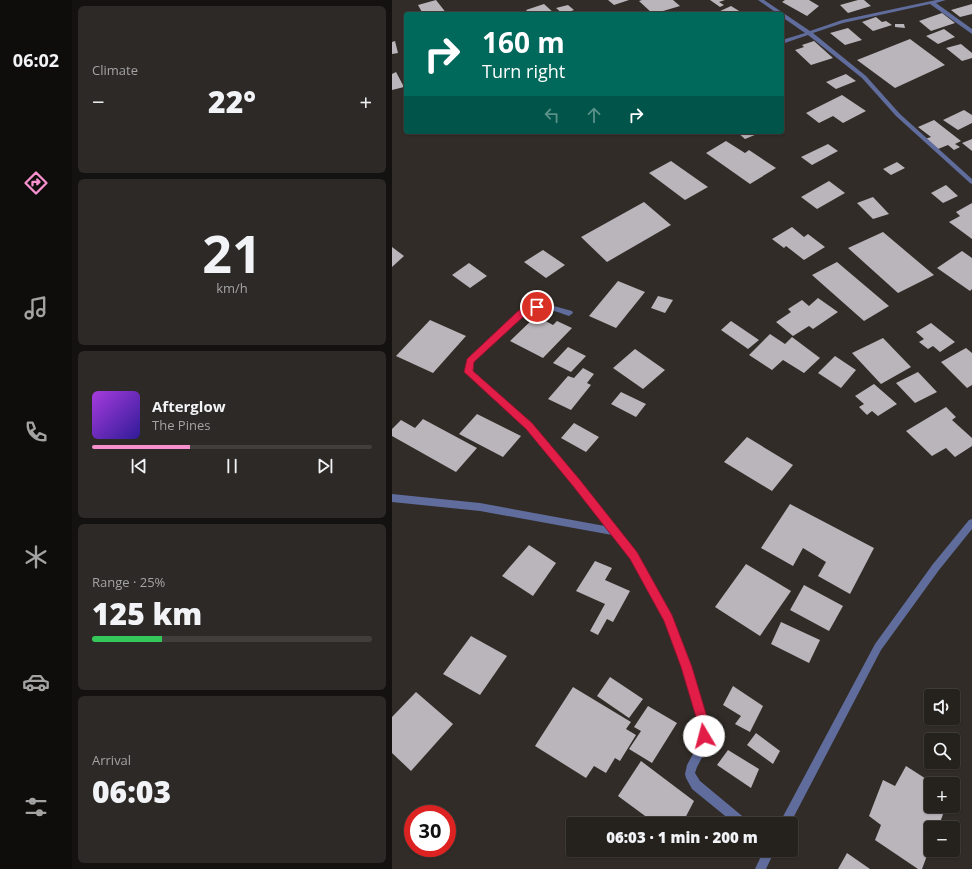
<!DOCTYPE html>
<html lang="en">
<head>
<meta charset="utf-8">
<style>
	:root { --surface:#25211d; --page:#2d2926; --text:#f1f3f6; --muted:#a3a3a4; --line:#423e3b; --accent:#f790ce }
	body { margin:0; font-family:"Open Sans",sans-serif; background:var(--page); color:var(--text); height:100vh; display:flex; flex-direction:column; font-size:15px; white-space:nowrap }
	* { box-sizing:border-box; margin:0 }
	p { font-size:13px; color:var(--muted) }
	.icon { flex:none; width:22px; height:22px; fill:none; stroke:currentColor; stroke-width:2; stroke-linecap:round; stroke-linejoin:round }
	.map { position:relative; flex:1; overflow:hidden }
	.drawer { display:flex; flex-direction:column; gap:6px; padding:6px; background:#141210; width:320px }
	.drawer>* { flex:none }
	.banner { position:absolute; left:12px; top:12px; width:380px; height:122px; border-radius:4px; box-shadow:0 1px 3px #0004,0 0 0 1px var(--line); background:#00695c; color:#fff; overflow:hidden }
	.tools { position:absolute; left:532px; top:689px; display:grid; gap:8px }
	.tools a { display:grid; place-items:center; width:36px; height:36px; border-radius:4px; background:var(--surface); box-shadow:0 1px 3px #0004,0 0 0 1px var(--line); font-size:20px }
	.speed { position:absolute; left:12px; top:805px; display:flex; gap:8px; font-size:20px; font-weight:700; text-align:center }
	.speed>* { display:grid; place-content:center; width:52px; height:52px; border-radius:50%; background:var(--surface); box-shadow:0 1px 3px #0004,0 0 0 1px var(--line); line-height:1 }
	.speed .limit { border:6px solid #d22; background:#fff; color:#111 }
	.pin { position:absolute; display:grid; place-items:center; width:34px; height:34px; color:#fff; margin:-17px; border:2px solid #fff; border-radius:50%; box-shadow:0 1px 4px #0007 }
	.me { position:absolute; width:44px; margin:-22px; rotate:352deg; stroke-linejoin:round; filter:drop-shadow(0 0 3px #0008) }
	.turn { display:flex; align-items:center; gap:14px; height:84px; padding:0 12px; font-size:18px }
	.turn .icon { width:52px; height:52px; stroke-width:2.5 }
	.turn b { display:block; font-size:28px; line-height:34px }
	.lanes { display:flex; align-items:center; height:38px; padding:0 12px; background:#0003; justify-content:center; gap:20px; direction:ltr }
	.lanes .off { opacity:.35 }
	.big { font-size:30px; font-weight:800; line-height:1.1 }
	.drawer .tile { flex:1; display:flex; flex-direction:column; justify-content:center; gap:6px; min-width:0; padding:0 14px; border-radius:6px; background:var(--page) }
	.drawer .dial { align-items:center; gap:0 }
	.dial b { font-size:52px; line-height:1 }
	.song { display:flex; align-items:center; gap:12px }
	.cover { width:48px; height:48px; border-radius:6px; background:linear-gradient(135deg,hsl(280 70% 55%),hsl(250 70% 35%)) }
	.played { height:4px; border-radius:2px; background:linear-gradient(90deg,var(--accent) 35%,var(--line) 35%) }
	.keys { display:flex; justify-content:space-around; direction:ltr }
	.heat { display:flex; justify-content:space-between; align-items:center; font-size:22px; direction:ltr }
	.charge { height:6px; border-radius:3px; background:linear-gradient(90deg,#34c759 25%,var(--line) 0) }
	.trip { position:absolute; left:174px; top:817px; width:232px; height:40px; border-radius:4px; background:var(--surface); box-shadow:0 1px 3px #0004,0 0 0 1px var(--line); font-weight:800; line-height:40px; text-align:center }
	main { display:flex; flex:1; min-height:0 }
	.menu { display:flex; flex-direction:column; width:72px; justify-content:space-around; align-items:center; background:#0f0d0c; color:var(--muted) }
	.menu .icon { width:28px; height:28px }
	.menu .selected { color:var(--accent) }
	.menu b { font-size:18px; color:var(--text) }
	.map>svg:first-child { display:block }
	.building { fill:#bab4bb }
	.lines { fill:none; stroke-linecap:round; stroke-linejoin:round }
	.minor { fill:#5f6c9c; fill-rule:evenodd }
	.route { fill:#e11d48; stroke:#92132f }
</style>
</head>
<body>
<main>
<nav class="menu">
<b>06:02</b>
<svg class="icon selected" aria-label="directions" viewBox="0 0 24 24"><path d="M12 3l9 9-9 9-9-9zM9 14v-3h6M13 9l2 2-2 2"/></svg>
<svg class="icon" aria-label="music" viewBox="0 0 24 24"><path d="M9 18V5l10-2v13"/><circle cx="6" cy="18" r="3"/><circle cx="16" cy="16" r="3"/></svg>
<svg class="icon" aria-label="phone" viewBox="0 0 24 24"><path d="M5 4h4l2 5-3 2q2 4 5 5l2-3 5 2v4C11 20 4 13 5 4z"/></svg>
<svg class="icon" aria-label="climate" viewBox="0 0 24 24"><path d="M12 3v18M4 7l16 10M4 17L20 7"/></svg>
<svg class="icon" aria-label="car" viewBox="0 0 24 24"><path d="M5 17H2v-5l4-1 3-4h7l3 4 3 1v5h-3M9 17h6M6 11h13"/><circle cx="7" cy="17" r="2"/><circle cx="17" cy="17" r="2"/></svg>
<svg class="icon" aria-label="filters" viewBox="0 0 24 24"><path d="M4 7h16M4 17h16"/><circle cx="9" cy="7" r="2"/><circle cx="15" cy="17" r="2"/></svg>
</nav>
<section class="drawer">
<div class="tile"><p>Climate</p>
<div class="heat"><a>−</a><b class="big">22°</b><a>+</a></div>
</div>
<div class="tile dial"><b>21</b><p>km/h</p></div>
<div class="tile">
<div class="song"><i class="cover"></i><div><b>Afterglow</b><p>The Pines</p></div></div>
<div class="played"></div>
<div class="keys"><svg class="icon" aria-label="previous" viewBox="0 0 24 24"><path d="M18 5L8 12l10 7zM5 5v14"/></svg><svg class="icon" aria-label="pause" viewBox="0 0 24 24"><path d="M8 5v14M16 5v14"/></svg><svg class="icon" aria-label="next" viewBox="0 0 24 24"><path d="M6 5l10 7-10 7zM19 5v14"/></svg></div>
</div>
<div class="tile"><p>Range · 25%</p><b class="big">125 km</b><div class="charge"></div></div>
<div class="tile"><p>Arrival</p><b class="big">06:03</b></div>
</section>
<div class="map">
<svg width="580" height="869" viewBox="0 0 580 869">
	<rect width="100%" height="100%" fill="#312c27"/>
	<!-- building -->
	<g class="building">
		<path d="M44,0L55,14H31L26,5Z"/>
		<path d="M216,0H237L222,5Z"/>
		<path d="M250,0H281L288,6L261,14L247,1Z"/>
		<path d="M318,0H333L327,2L332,5L328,7Z"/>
		<path d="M393,0H417L427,6L415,16L390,2Z"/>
		<path d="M466,0H472L479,6L456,13L448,5Z"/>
		<path d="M152,4L163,14H138L134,10Z"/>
		<path d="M580,4V14L568,17L559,10Z"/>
		<path d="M176,5L182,10L171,14L164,8Z"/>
		<path d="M339,6L352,14L324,13Z"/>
		<path d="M550,13L563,23L539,31L527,21Z"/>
		<path d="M484,17L490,22L494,21L500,25L481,31L470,22Z"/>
		<path d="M503,24H512L513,28L503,27Z"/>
		<path d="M456,28L470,40L453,45L438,33Z"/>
		<path d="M552,29L563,37L546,44L534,36Z"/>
		<path d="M518,39L553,65L503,88L465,60Z"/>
		<path d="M3,41L6,53L0,54V42Z"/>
		<path d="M422,41L441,58L419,65L403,50L412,47L410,45Z"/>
		<path d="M569,44L580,53V58L570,61L554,48Z"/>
		<path d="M4,72L12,87L0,90V74Z"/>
		<path d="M454,74L464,81L444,89L434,82Z"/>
		<path d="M450,95L474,111L451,123L441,116L427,123L414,113Z"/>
		<path d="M572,110L580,115V123L566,130L551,120Z"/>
		<path d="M542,120L569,141L563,144L568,147L562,150L556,145L546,149L533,139L539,137L526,127Z"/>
		<path d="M345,132H370L353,139Z"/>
		<path d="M580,139V151L570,143Z"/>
		<path d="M334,141L353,153L357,150L384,168L358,184L314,153Z"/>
		<path d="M436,144L446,151L420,165L409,157Z"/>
		<path d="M279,161L316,187L293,200L257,173Z"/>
		<path d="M505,162L513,168L499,175L491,169Z"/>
		<path d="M437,181L453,193L425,209L409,197Z"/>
		<path d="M554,185L566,196L551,203L539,193Z"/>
		<path d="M481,197L497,214L481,219L465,203Z"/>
		<path d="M252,202L279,225L215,262L189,237Z"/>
		<path d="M580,203V239L557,222L568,216L564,212Z"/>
		<path d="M400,227L412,237L416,234L433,247L412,260L394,246L392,248L380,239Z"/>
		<path d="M491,232L542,275L506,293L456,248Z"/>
		<path d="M0,247L12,256L0,267Z"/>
		<path d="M151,250L173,265L154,278L132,262Z"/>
		<path d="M570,251L580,258V289L578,291L545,268Z"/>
		<path d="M445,262L497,306L472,321L420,275Z"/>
		<path d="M77,263L95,276L78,288L60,275Z"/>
		<path d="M226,281L253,292L224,328L197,316Z"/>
		<path d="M266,296L281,300L273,313L259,308Z"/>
		<path d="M426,298L446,312L421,329L417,326L401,336L384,322L399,312L396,309L410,300L417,306Z"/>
		<path d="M144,316L161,325L165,321L180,328L151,358L118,341Z"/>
		<path d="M38,320L74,336L41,373L4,356Z"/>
		<path d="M339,321L367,340L356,349L329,330Z"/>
		<path d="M539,323L563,342L548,352L541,346L536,349L527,342L532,339L524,332Z"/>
		<path d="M378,334L393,344L400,337L428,358L412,373L391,360L380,370L357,355Z"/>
		<path d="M491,338L519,367L489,384L460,353Z"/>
		<path d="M176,347L194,356L179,372L161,363Z"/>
		<path d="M574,348L580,353V385L575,388L549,362Z"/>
		<path d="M243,349L273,370L251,389L221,368Z"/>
		<path d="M443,356L464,370L449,388L426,373Z"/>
		<path d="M191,368L202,374L195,383L199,385L179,410L156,399L176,376L182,378Z"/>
		<path d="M526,372L545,392L523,403L504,383Z"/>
		<path d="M482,384L505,404L486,416L480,411L475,415L467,407L472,404L463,396Z"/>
		<path d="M229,392L254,404L244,417L219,404Z"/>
		<path d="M554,407L564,417L560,420L580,438V446L563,457L554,448L540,456L514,431Z"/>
		<path d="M85,414L129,436L111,457L67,434Z"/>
		<path d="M31,419L85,448L64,472L0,436V429L9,420L23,428Z"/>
		<path d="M182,423L207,437L194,452L169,438Z"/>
		<path d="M355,437L401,465L380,491L332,462Z"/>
		<path d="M398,504L482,548L458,594L426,576L434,562L411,548L401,566L369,548Z"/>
		<path d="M137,545L164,563L141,596L110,576Z"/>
		<path d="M203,561L220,568L213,580L238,591L221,622L215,619L206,635L198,631L213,604L184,591Z"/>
		<path d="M354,564L399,591L368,636L323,607Z"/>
		<path d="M412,585L451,606L437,631L398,610Z"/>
		<path d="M389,622L428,640L417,663L379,644Z"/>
		<path d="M79,636L115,656L88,695L51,674Z"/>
		<path d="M218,677L251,699L237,718L205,696Z"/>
		<path d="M341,686L371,706L358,732L343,724L349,716L331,705Z"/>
		<path d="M181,687L239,722L234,729L244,735L228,761L223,758L214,773L202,766L194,778L143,746Z"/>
		<path d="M24,692L61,724L19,771L0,753V717Z"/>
		<path d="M256,706L285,723L260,763L237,749L249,731L242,727Z"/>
		<path d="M364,733L388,751L381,764L355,745Z"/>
		<path d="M336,750L367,769L359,788L325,765Z"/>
		<path d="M249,761L302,801L290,824H264L226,796Z"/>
		<path d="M514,766L542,784H539V806H554L546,828H539V845L530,869H526L483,840L489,825L477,816L491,780L503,786Z"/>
		<path d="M455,853L478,869H446Z"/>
	</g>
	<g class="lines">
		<!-- minor -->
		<g class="minor">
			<path d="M366,0H372L418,31L450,20L544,0H554L544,3L580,29V34L538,4L451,23L421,33L474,76L508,114L580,179V184L578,183L504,116L470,78L416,35L390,44V40L413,33L390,17V14H386Z"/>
			<path d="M146,304L158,305L180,311L181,313L177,316C168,313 157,308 147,310C128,312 96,349 82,362L81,371L140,424L188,481L244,553L280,616L300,667L317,727V744L305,767L303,773L308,781L355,820L356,824H343L300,789L294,778L293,774L295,765L307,743V727L290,667L273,621L238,559L220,535L88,511L0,502V494L88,503L213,526L182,485L134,428L73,372L75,359L99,337L128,312L136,307Z"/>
			<path d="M580,519V529L547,570L489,650L398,824H387L483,644L541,564L577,520Z"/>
			<path d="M372,850H383L374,869H363Z"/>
		</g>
	</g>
	<!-- route -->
	<path class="route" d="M145,304L148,305V309L132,316L82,362L81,371L140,423L188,480L245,552L280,615L300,667L318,727L316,740L312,741L308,740L307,727L289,667L272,621L238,559L181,486L134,429L72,372L75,359L126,311Z"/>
</svg>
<div class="tools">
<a><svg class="icon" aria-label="sound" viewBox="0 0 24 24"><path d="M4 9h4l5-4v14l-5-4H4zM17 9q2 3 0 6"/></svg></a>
<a><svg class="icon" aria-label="search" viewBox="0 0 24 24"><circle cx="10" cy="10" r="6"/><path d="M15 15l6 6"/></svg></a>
<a>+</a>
<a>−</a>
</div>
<div class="speed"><div class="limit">30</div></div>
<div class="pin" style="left:145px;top:307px;background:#d93025"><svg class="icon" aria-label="arrive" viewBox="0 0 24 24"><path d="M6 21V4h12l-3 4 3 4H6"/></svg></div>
<svg class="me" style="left:312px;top:736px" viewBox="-20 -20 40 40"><circle r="19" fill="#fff"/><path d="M0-13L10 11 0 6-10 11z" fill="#e11d48"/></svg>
<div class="trip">06:03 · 1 min · 200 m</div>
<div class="banner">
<div class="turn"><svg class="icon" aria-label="right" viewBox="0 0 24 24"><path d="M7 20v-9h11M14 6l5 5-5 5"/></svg><div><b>160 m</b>Turn right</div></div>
<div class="lanes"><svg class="icon off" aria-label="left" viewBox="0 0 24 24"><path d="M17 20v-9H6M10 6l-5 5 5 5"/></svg><svg class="icon off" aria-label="ahead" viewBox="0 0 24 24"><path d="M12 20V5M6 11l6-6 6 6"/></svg><svg class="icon" aria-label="right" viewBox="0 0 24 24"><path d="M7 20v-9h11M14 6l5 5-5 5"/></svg></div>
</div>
</div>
</main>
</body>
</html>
